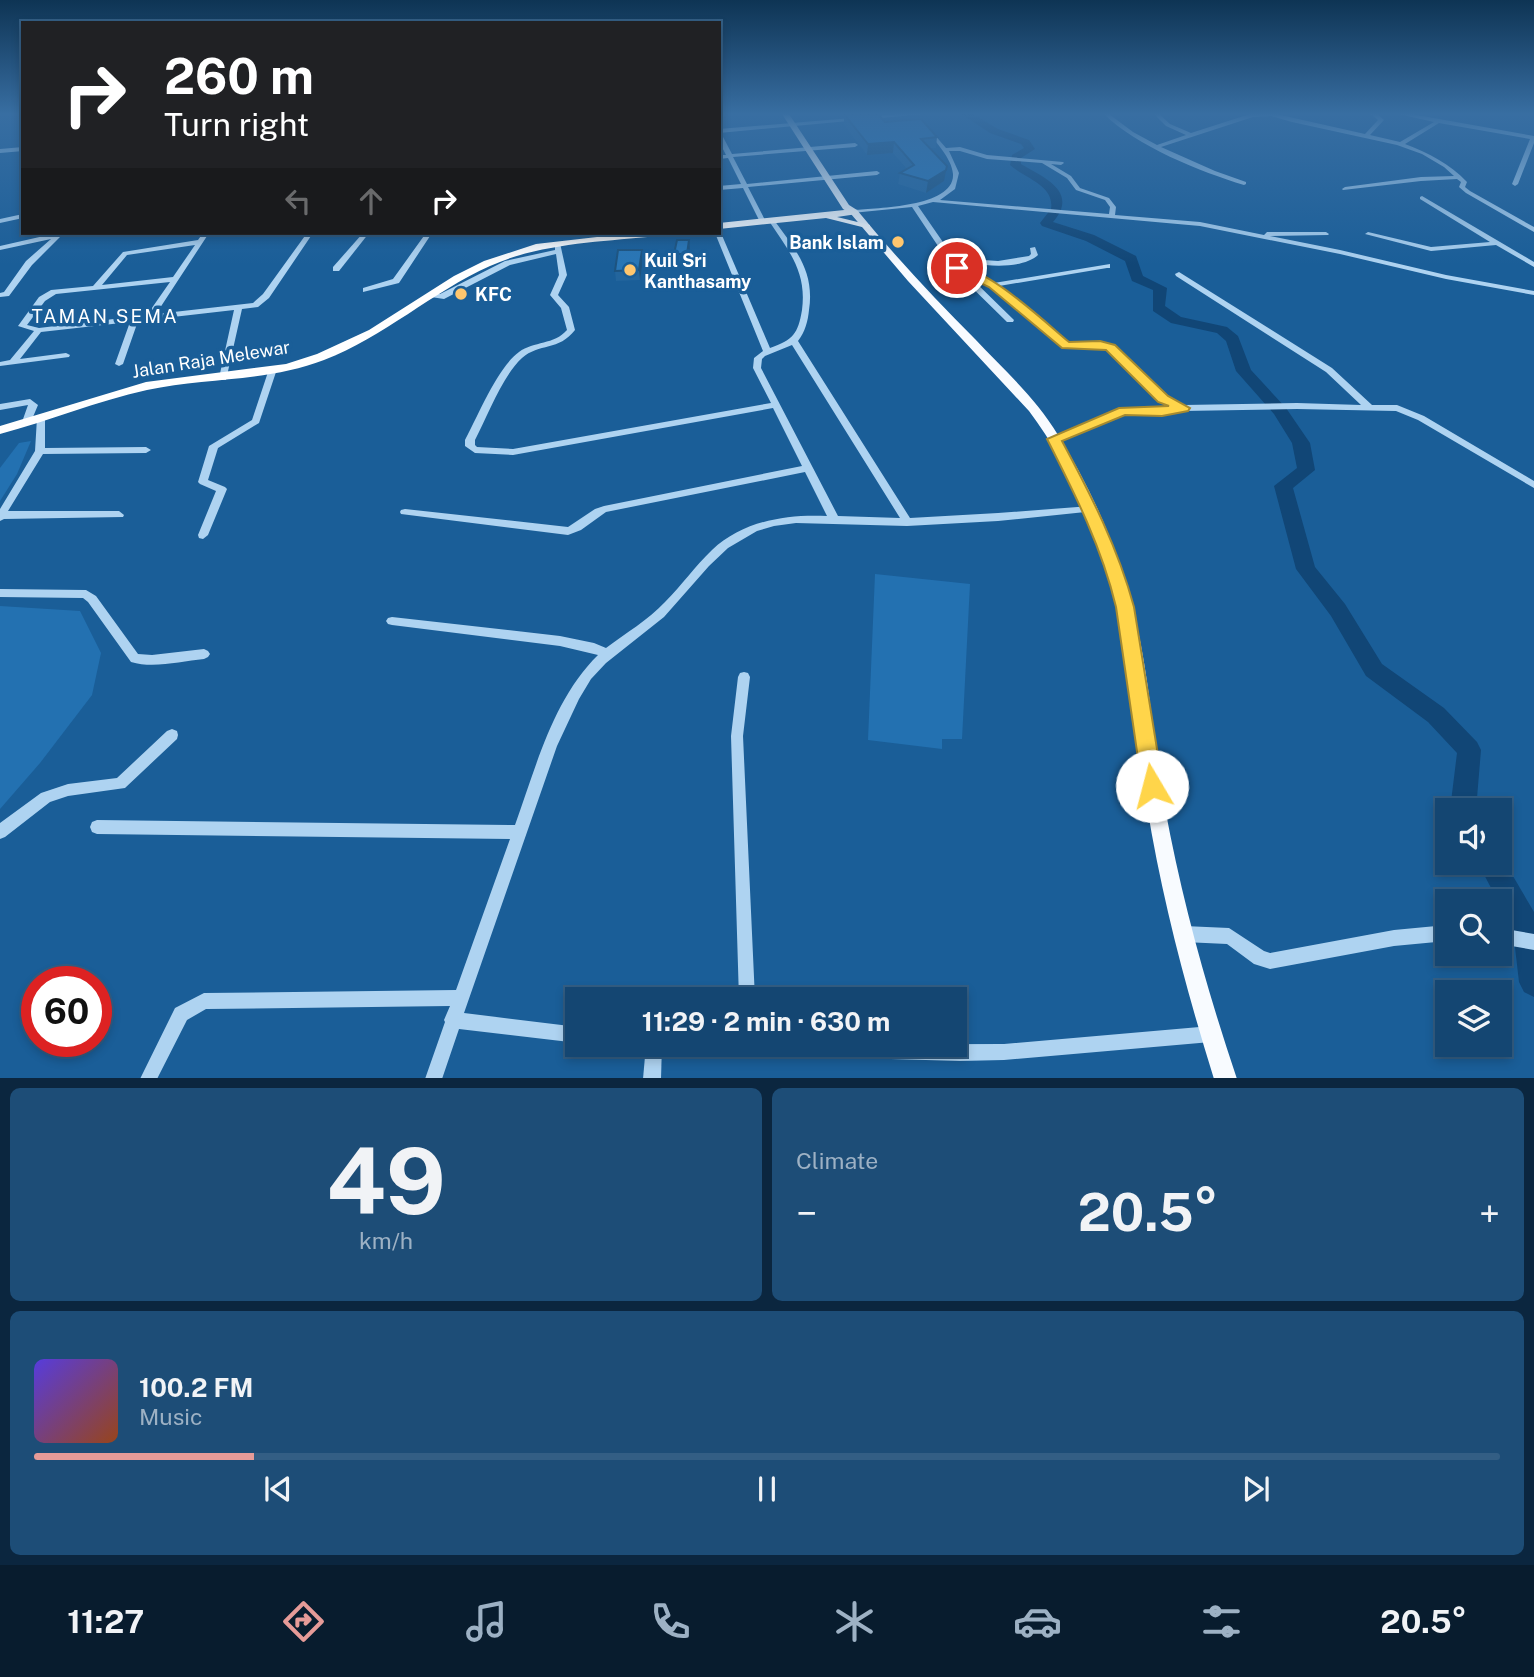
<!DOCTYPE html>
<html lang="en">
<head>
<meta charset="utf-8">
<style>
	:root { --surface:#144672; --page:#1d4d77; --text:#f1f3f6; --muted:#9db1c4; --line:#335e84; --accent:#e69b98 }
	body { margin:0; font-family:"Public Sans",sans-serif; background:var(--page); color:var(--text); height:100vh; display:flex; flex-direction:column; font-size:26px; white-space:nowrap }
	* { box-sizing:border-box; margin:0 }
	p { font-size:23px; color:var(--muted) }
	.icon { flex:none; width:38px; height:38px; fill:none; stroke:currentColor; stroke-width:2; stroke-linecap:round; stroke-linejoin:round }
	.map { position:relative; height:1078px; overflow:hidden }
	.sheet { display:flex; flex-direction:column; gap:10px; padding:10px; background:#0b263f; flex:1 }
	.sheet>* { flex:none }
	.guide { position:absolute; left:21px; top:21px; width:700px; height:214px; border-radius:0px; box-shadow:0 4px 10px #0003,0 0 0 2px var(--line); background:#202124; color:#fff; overflow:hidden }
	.buttons { position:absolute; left:1435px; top:798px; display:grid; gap:14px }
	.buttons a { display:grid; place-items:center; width:77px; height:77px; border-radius:0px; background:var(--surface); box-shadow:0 4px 10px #0003,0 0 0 2px var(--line); font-size:35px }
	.speed { position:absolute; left:21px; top:966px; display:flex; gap:14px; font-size:35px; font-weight:700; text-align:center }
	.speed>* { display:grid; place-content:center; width:91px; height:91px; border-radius:50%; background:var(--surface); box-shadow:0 4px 10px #0003,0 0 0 2px var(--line); line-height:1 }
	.speed .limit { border:10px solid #d22; background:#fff; color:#111 }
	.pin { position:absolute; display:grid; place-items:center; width:60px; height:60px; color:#fff; margin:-30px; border:4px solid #fff; border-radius:50%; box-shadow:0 2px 7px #0007 }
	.me { position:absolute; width:77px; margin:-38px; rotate:352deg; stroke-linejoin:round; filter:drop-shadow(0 0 5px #0008) }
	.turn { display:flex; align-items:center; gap:24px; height:147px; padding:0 28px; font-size:32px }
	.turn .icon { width:91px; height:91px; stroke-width:2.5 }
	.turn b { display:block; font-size:49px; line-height:60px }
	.lanes { display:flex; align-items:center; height:66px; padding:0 28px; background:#0003; justify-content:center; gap:35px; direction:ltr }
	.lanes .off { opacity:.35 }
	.big { font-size:52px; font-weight:700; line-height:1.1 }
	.sheet .widget { flex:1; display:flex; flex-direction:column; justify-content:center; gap:10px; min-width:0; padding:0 24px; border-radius:10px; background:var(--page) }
	.sheet .dial { align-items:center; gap:0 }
	.dial b { font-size:91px; line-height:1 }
	.song { display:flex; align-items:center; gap:21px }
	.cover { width:84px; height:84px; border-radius:10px; background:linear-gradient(135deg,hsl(250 70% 55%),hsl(20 70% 35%)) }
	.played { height:7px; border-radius:4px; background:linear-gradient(90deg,var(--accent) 15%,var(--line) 15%) }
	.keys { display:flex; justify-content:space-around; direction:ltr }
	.heat { display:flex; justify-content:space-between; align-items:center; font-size:38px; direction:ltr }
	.sheet .tiles { flex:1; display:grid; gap:10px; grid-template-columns:1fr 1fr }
	.widget:last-child { grid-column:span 2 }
	.trip { position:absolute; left:565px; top:987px; width:402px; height:70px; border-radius:0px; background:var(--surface); box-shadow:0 4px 10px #0003,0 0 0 2px var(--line); font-weight:700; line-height:70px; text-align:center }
	.menu { display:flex; height:112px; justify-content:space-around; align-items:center; background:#081c2e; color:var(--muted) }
	.menu .icon { width:49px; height:49px }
	.menu .current { color:var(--accent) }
	.menu b { font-size:32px; color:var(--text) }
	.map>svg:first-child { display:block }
	.green { fill:#2371b1 }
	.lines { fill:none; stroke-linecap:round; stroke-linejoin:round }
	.river { fill:#114676; fill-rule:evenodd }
	.minor { fill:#aed3f1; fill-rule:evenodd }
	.major { fill:#f8fbff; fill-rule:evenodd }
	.highway { fill:#fff; fill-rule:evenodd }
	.wall { fill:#23659d }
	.shaded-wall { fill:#1d537f }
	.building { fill:#2976b6; stroke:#1d537f; stroke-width:2 }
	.route { fill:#ffd54a; stroke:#a68a30; stroke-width:2 }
	.poi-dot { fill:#ffc66e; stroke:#1a5e98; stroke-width:2.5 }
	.labels { text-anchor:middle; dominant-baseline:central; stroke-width:7; stroke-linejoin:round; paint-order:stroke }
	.far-poi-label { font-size:18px; font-weight:bold; fill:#fff; stroke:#1a5e98; text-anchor:start }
	.far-street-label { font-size:18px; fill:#fff; stroke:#1a5e98 }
	.far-neighbourhood-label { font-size:19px; letter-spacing:2px; fill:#fff; stroke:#1a5e98 }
</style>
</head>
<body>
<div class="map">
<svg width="1534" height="1079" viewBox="0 0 1534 1079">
	<rect width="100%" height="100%" fill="#1a5e98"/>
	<!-- green -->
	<g class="green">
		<path d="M31,441L17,474L0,501V468L19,443Z"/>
		<path d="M875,574L970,584L962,739H942V749L868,740Z"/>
		<path d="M0,606L80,611L101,653L92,695L40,763L0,809Z"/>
	</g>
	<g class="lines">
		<!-- river -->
		<g class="river">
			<path d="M961,114H973L998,129L1029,140L1035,149L1021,158V164C1045,178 1079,192 1053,222L1094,235L1136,256L1143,276L1167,288L1165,306L1181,317L1227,327L1238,336L1251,370L1286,408L1310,443L1315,470L1293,488L1315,567L1345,604L1382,664L1444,708L1477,742L1481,750L1476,810H1450L1457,753L1428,722L1366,676L1331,616L1296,569L1274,486L1297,468L1292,443L1274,414L1236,371L1226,341L1217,333L1171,323L1153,311V290L1132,281L1125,261L1086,241L1042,226L1040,223L1051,209C1055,185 1024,178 1010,165L1012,155L1024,148L1021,144L990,133Z"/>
			<path d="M1500,854L1534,912V997L1524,992L1519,982L1513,930L1478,863H1500Z"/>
		</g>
		<!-- minor -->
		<g class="minor">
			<path d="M899,114H924L719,133V129Z"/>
			<path d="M1104,114H1109L1133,132L1157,145L1186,135L1166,126L1154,114H1159L1170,124L1191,133L1250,114H1276L1365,134L1378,120L1371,114H1377L1384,120L1370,135L1400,142L1434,122L1398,114H1411L1534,136V143L1518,184L1515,186L1512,184L1530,139L1439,123L1405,144C1429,153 1450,164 1467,182L1465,187L1470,191L1534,227V232L1466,193L1459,187L1461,182L1457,179L1421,181L1343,190L1342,189L1345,187L1421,177L1454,176L1444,167L1422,154L1397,145L1292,122L1271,116L1253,117L1161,147L1215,171L1246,182V184L1244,185C1201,172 1136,146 1104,114Z"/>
			<path d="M927,126L946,148L960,147L987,155L1063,162L1064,163L1061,165L1051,164L1071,176L1080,188L1109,198L1116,207L1115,215L1200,222L1264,235L1267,232H1326L1329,234L1328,235L1270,236L1340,250L1446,275L1534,291V295L1446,279L1340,254L1200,226L933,202L918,206L947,248L969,259L998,261L1029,256L1031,254L1030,248L1035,247L1038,255C1021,271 972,267 952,256L960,266L994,283L1110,264V268H1107L999,286L1068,344L1100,343L1113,346L1156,388L1175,402L1184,405L1297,403L1361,405L1326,372L1176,276L1175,274L1179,272L1332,368L1372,405H1397L1424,416L1534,481V488L1418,420L1396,411L1297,409L1183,411L1162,415L1125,414L1057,441H1051L1049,439L1051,437L1124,408L1162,409L1174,407L1150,392L1107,350L1100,347L1063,348L990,287L970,277L1014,320L1013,322H1007L954,270L912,207L852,213V211L854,210C877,208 955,207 953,174C952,158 934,140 924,128ZM949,151H960L987,159L1042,163L1067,178L1076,190L1105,200L1110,207L1109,214L940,200L955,189L959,173Z"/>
			<path d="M719,133L722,135L732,154L855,143L858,145L855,147L733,157L747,184L877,171L880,173L877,175L748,187L766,222L763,224L760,222L743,188L719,190V186L741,184L728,158L719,159V155H726L719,141Z"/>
			<path d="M23,147V151L0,153V149Z"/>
			<path d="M1422,196L1534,262V267L1496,245L1431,251L1365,234L1368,232L1431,247L1490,242L1420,199V197Z"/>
			<path d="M23,214V218L0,223V219Z"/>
			<path d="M772,219L774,220C795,249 815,271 809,310C808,321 805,332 798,341L910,518L998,513L1091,506L1096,509L1095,511L998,521L907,526L796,523L774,526L757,531L728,548L709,566L664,617L606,663L591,679L579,699L557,746L464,1013L578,1027V1043L459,1029L442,1079H425L445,1022L444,1020L450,1006L206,1009L187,1020L157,1079H140L175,1008L204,993L456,990L510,839L97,834L92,832L90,827L92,822L97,820L515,825C536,767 553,699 598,655L560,646L392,625L388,624L386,621L388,618L392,617L560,636L594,643L606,648C626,633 648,620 665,602C682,585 695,566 712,550C743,521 786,514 827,516L805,472L606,512L581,530L568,535L401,514L400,512L401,510L405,509L568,527L595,509L604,506L802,466L773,408L513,455L475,453L465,446V440C478,416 497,368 519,352C534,341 554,345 567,330L561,308L550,295L559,275L556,254L510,265L444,299L431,297V293L440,294L505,261L555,250V242L560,243L567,275L558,295L569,307L575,330C559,351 539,343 522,358C503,375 487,417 475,440V445L477,447L513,449L771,403L753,368L754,358L763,351L715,233H719V231L721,233L770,348C793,340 798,334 802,310C807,272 789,251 769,221ZM792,345L900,518L838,516L761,368L762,359L765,356Z"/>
			<path d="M57,233L63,234L32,265L9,296L0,297V293L4,292L26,261L51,239L0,250V246Z"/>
			<path d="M203,233H209L156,314L253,303L263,294L307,233H313L269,298L258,307L242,309L226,380H220L219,378L234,310L138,321L123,364L119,366L115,364L130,322L41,332L20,359L66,353L70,355L69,357L0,366V362L10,360L34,331L18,326L39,297L51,290L93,286L123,252L198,240ZM195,245L173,277L102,285L127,255ZM170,282L147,315L39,328L27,325L45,301L56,294Z"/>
			<path d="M363,233H369L339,271H333V267Z"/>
			<path d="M426,233H432L399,283L363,292V288L393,279Z"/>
			<path d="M272,369L276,372L259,423L218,448L208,480L225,487L227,489L208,535L203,539L199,538L198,535L216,491L200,484L198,482L209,446L252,420L268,372Z"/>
			<path d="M30,399L38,405L30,424L27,425L22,422L28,405L0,410V404Z"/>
			<path d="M41,415L45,418V448L146,447L151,450L146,453L43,454L8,511H119L124,515L123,517L4,519L0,521V509L35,451L37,418Z"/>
			<path d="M0,589L86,590L96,596L138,654L152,655L204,649L208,651L210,654L208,657L204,659C181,661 154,669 131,662L88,602L83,598L0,597Z"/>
			<path d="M744,672L748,673L750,677L743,736L755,999H739L731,736L738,677L740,673Z"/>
			<path d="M172,729L177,731L178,735L177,739L125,788L68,796L50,802L5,837L0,839V823L41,793L68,784L117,778L167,731Z"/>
			<path d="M1447,925V941L1394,946L1270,969L1254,964L1227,944L1184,942L1179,939L1176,934L1179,929L1184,926L1229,928L1264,951L1270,953L1394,930Z"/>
			<path d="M1500,928L1534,934V950L1500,944Z"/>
			<path d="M1211,1026L1217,1028L1219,1034L1217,1040L1211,1042L1004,1060L960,1061L685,1053L679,1051L677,1045L1004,1044Z"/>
			<path d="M646,1045H662L661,1079H643Z"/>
		</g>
		<!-- major -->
		<path class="major" d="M782,114H789L849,205L857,210C894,255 934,298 975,339C1004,370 1036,398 1058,435C1090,487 1116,544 1132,604C1149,671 1153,740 1165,808C1182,900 1207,990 1237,1079H1214C1186,989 1162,899 1147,806C1137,749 1134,691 1123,633C1109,555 1077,475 1029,411L908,281L851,214L843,209Z"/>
		<!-- highway -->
		<g class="highway">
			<path d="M854,209L859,212L857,214L837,217L870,225V229L826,218L719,229V223Z"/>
			<path d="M632,233H661L656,236C601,242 541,243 490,266C432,292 384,337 324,360C268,382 206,377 147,390C97,401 49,421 0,434V426L146,382L286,364L317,354L369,330L454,276L484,261L536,244Z"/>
		</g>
	</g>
	<!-- wall -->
	<g class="wall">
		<path d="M844,114L885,122L937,137L936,148H930L944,181L926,193L898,184L900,173L907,169L893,153L867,155L844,125Z"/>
		<path d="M562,233H574L573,236L563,237Z"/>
		<path d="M642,250L643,260L640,280L616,281L615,271Z"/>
		<path d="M690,250L688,264H675L674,254Z"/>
	</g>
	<!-- shaded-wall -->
	<g class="shaded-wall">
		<path d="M719,114H731L719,121Z"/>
		<path d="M894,142L893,153L867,155L868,144Z"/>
		<path d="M947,166L944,181L926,193L928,181Z"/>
		<path d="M689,240L690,250L688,264L687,254Z"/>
		<path d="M642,250L643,260L640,280L639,270Z"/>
	</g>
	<!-- building -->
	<g class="building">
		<path d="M844,114H878L885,122L921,119L937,137L921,139L947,166L946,170L928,181L900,173L914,165L894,142L868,144Z"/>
		<path d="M677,240H689L687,254H674Z"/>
		<path d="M618,250H642L639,270L615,271Z"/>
	</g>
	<!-- sky -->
	<linearGradient id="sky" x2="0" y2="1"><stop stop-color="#0e3454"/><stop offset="0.43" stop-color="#386ea2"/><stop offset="1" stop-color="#386ea2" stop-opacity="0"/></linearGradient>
	<rect width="1534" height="265" fill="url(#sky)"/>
	<!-- route -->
	<path class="route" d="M953,266C983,263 1046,323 1069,342L1100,341L1115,345L1168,396L1190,408L1188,411L1162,416L1125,415L1062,441C1091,495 1118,548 1134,607L1163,786L1160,792L1152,795L1145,792L1142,786L1116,607C1102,548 1075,494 1047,439L1119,408L1169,406L1158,402L1106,350L1062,348L989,287L953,270Z"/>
	<!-- markers -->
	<g class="poi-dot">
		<circle cx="898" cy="242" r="7"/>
		<circle cx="630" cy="270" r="7"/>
		<circle cx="461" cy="294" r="7"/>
	</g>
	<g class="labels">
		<!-- far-poi labels -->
		<g class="far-poi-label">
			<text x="884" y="242" text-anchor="end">Bank Islam</text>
			<text x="644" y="260">Kuil Sri<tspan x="644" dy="21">Kanthasamy</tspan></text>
			<text x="475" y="294">KFC</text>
		</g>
		<!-- far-street labels -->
		<g class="far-street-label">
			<text transform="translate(211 359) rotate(-9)">Jalan Raja Melewar</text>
		</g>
		<!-- far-neighbourhood labels -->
		<g class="far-neighbourhood-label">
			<text x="105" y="316">TAMAN SEMA</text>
		</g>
	</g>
</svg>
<div class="buttons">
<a><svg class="icon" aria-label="sound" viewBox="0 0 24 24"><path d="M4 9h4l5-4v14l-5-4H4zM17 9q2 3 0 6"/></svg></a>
<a><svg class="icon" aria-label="search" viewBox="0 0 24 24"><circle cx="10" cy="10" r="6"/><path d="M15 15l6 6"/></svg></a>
<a><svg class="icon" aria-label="layers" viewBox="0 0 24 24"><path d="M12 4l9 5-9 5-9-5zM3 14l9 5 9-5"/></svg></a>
</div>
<div class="speed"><div class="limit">60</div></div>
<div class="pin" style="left:957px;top:268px;background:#d93025"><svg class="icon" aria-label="arrive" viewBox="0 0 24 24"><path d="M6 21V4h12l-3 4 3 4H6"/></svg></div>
<svg class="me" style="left:1152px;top:786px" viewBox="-20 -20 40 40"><circle r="19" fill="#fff"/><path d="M0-13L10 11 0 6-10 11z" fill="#ffd54a"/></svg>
<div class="trip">11:29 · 2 min · 630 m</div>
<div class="guide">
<div class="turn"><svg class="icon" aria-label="right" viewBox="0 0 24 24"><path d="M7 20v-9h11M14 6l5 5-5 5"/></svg><div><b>260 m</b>Turn right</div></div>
<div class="lanes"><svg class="icon off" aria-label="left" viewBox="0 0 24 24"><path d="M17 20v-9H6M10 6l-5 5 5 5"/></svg><svg class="icon off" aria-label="ahead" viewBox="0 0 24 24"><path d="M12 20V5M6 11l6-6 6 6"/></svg><svg class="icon" aria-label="right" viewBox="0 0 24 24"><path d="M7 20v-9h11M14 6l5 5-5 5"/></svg></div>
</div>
</div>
<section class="sheet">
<div class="tiles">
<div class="widget dial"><b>49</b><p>km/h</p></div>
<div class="widget"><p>Climate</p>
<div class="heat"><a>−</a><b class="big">20.5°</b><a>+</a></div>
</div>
<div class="widget">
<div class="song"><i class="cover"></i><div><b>100.2 FM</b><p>Music</p></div></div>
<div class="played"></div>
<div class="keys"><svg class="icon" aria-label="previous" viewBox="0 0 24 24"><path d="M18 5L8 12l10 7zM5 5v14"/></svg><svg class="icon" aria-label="pause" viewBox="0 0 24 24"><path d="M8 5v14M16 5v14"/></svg><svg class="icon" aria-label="next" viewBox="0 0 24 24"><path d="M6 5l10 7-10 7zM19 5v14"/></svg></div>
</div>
</div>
</section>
<nav class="menu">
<b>11:27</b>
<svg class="icon current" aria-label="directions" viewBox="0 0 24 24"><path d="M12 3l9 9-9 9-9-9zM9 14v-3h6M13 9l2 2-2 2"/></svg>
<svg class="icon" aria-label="music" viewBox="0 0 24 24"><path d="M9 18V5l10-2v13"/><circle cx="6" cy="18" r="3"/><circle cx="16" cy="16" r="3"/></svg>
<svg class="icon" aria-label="phone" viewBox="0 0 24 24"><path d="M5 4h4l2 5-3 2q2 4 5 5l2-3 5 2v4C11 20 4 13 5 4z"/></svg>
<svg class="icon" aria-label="climate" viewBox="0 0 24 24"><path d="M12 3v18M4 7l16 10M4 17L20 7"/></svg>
<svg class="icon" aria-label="car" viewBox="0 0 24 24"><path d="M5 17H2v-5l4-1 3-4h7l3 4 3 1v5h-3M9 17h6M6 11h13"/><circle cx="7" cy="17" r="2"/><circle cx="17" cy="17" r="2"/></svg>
<svg class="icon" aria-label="filters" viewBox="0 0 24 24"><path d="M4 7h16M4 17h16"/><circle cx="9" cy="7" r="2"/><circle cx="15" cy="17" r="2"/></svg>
<b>20.5°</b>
</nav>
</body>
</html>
